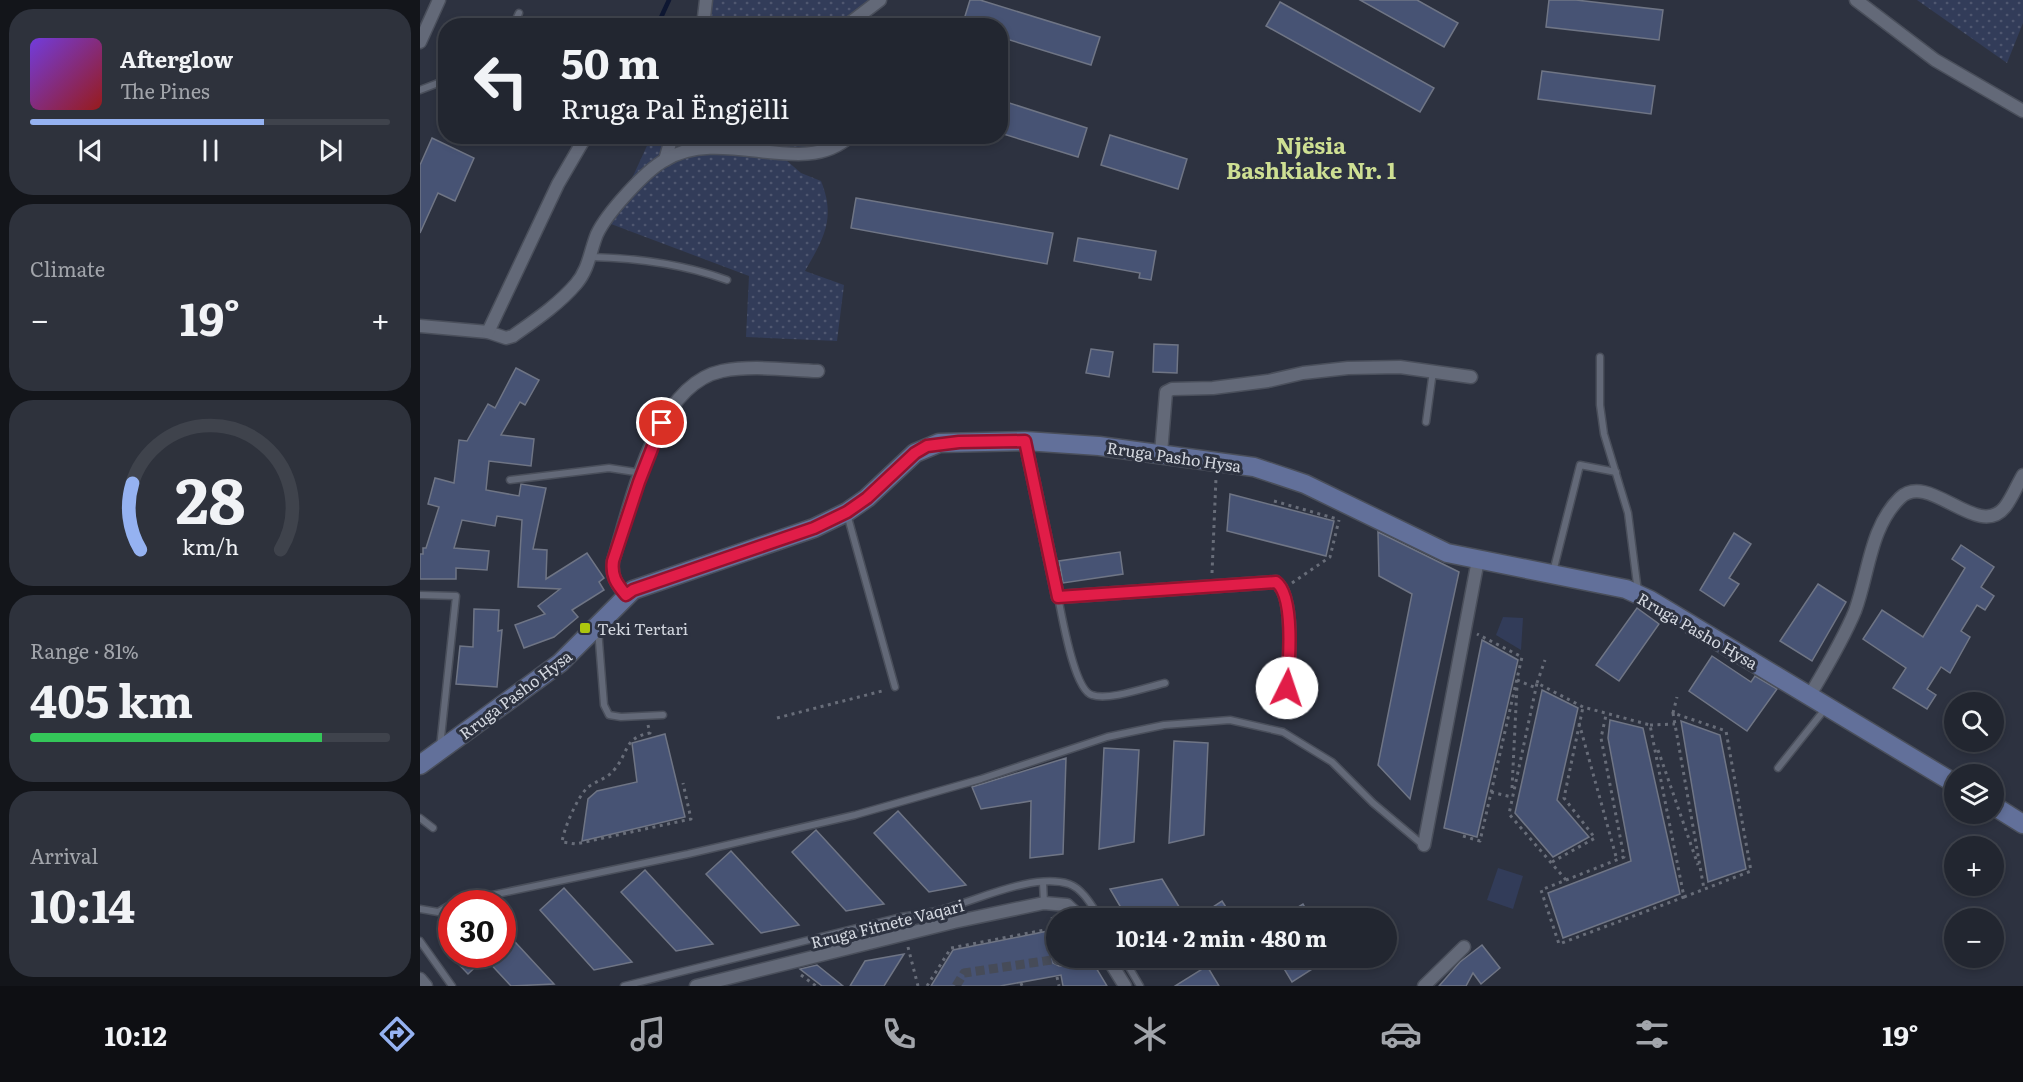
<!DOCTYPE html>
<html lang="en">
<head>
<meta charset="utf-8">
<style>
	:root { --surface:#222630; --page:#2e323c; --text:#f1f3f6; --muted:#a2a5ab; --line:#3f434c; --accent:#95b2f1 }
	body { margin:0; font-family:Literata,serif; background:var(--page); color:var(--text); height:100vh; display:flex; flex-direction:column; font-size:22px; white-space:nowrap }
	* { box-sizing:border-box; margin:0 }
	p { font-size:20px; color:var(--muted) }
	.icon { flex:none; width:33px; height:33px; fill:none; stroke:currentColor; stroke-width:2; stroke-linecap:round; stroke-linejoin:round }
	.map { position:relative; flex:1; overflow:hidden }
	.details { display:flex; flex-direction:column; gap:9px; padding:9px; background:#13151a; width:420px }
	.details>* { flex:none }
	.banner { position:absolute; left:18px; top:18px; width:570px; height:126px; border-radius:24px; box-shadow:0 3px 9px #0003,0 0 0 2px var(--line); background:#222630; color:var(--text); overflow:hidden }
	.tools { position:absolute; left:1524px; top:692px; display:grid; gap:12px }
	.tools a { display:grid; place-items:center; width:60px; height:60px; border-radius:50%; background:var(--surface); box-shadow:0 3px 9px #0003,0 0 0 2px var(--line); font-size:30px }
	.speed { position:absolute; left:18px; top:890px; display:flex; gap:12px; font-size:30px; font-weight:700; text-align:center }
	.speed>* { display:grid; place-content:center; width:78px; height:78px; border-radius:50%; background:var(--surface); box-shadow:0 3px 9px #0003,0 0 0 2px var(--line); line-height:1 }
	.speed .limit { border:9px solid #d22; background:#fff; color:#111 }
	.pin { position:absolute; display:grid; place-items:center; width:51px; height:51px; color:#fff; margin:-26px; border:3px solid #fff; border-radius:50%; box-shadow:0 2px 6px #0007 }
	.me { position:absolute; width:66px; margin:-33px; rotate:4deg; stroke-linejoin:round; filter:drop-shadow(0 0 4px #0008) }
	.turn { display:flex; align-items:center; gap:21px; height:126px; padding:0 24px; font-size:27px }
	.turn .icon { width:78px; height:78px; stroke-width:2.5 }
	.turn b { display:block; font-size:42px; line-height:51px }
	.big { font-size:45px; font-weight:700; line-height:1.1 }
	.details .tile { flex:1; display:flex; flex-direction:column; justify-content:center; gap:9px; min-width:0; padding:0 21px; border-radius:24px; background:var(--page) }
	.details .dial { align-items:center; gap:0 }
	.dial svg { height:156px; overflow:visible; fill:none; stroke:var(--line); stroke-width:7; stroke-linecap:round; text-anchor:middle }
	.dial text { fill:var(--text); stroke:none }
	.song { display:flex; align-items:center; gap:18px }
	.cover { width:72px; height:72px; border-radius:9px; background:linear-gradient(135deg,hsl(260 70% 55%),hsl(0 70% 35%)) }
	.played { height:6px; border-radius:3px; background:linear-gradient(90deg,var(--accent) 65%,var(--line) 65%) }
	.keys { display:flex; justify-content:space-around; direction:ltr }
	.heat { display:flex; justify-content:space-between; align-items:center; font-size:33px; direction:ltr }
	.charge { height:9px; border-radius:4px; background:linear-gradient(90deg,#34c759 81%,var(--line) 0) }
	.trip { position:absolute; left:626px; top:908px; width:351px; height:60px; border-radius:30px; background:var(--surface); box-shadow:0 3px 9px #0003,0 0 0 2px var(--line); font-weight:700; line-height:60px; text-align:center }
	.tabs { display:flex; height:96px; justify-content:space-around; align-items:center; background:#0e0f13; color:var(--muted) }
	.tabs .icon { width:42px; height:42px }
	.tabs .active { color:var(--accent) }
	.tabs b { font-size:27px; color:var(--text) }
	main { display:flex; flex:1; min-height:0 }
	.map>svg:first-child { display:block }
	.grass { fill:url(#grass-dots) }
	.green { fill:#323c59 }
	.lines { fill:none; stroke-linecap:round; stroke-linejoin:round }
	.stream { stroke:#0e1732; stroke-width:4.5 }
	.building { fill:#475374; stroke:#6f7585; stroke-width:1.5 }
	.pedestrian-tunnel { stroke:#464b58; stroke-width:9; stroke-dasharray:9 4.5; stroke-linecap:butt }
	.service-casing { stroke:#4a4f5b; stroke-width:9 }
	.pedestrian-casing { stroke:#4a4f5b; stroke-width:12 }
	.minor-casing { stroke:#4a4f5b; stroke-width:15 }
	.secondary-casing { stroke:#4a4f5b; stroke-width:21 }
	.path { stroke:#686d79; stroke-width:3; stroke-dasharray:3 4.5; stroke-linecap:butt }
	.service { stroke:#636978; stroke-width:6 }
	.pedestrian { stroke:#636978; stroke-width:9 }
	.minor { stroke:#636978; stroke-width:12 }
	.secondary { stroke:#62709a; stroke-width:18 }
	.route-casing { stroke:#92132f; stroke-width:15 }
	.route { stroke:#e11d48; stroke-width:10 }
	.poi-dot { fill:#adc60e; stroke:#2d3240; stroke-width:2 }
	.labels { text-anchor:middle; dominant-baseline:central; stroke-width:6; stroke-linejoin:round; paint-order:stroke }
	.street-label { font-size:16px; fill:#d3d7df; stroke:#2d3240 }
	.poi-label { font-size:16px; fill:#d3d7df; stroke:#2d3240; text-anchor:start }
	.district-label { font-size:22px; font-weight:bold; fill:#cedf93; stroke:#2d3240 }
</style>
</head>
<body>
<main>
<section class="details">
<div class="tile">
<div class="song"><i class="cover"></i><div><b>Afterglow</b><p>The Pines</p></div></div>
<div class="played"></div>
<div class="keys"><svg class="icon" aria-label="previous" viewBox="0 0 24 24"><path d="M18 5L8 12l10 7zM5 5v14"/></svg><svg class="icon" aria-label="pause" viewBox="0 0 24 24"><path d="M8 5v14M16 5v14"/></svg><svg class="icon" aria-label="next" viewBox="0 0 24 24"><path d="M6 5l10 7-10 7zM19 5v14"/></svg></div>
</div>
<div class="tile"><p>Climate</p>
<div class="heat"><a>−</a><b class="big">19°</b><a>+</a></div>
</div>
<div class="tile dial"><svg viewBox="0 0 100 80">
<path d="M14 69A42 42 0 1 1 86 69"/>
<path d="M14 69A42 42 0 0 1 10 35" stroke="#95b2f1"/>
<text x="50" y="56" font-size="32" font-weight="700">28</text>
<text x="50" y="72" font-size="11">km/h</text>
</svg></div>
<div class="tile"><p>Range · 81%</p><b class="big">405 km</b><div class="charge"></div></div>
<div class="tile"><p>Arrival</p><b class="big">10:14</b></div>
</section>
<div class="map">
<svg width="1603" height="986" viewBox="0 0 1603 986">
	<defs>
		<pattern id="grass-dots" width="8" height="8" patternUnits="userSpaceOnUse" patternTransform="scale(1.5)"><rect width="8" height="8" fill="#323c59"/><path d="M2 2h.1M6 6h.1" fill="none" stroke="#4f5770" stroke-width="1.8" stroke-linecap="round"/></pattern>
	</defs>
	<rect width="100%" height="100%" fill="#2d3240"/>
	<!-- grass -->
	<g class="grass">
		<path d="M282,0H460L426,25L275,26Z"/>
		<path d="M1497,0H1603V23L1587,63Z"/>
		<path d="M231,137H430L366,160L381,173L401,181C416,218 404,238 385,271L424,285L417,341L326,337L329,276L191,224Z"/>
	</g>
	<!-- green -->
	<g class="green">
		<path d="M1083,617L1103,618L1101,650L1076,635Z"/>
		<path d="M1078,868L1103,876L1093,909L1067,900Z"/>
	</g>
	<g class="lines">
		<!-- stream -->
		<path class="stream" d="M237,26L249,0"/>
	</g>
	<!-- building -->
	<g class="building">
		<path d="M550,0H560L680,37L671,65L580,37V26H542Z"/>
		<path d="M940,0H997L1038,23L1024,47Z"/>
		<path d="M1129,0H1156L1243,10L1239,40L1126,27Z"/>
		<path d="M860,2L1014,88L1000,112L846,26Z"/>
		<path d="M1122,71L1235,86L1231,114L1118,99Z"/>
		<path d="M580,100L667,128L658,157L580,133Z"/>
		<path d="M690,135L767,159L758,189L681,165Z"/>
		<path d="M12,138L54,158L35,201L18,193L0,233V165Z"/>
		<path d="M436,198L633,233L627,264L431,228Z"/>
		<path d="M658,238L736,251L731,280L719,278L720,273L654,261Z"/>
		<path d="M734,344L758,345L757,373L733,372Z"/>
		<path d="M671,349L693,352L689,377L666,373Z"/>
		<path d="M96,368L119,380L105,405L100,402L81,435L114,439L111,466L69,461L66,490L99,496L101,484L126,488L113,549L127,550L126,579L167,553L184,578L179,582L184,590L152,610L158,617L134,637L104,648L95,625L125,614L118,606L140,589L98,587L102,520L77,516L75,526L42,520L34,548L69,551L67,570L36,568V579H0V554H3V548H6L19,507L8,504L15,478L34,483L39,440L47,441L68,404L75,408Z"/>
		<path d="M810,494L914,521L906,556L807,531Z"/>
		<path d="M958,532L1039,572L990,799L958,765L992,594L959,576Z"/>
		<path d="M1314,533L1331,544L1309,578L1319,584L1304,606L1280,590Z"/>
		<path d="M1541,545L1574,567L1561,587L1574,596L1565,610L1557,605L1541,631L1550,637L1530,673L1521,667L1507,689L1516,695L1507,709L1473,688L1486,668L1443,639L1462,610L1503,637L1545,568L1532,559Z"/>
		<path d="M700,552L703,574L643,583L639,561Z"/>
		<path d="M1398,584L1426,602L1392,661L1360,641Z"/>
		<path d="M1217,608L1239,624L1199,681L1176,665Z"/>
		<path d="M54,609L79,610L78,631L82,630L77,687L36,684L40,646L53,647Z"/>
		<path d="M1062,640L1098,660L1057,837L1024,828Z"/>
		<path d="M1292,656L1331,682L1335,676L1357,689L1327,731L1269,691Z"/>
		<path d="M1122,690L1158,708L1137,800L1169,837L1133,857L1095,813Z"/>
		<path d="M1190,720L1223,728L1260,894L1143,938L1128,893L1211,861L1188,738Z"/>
		<path d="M1261,721L1300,735L1326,869L1288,882Z"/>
		<path d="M245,734L265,817L162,841L168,799L177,791L217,782L212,743Z"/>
		<path d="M754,741L788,743L784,835L749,843Z"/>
		<path d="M684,748L719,750L714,842L679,849Z"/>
		<path d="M646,758L643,854L610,858L611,801L561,809L552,787Z"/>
		<path d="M478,811L546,885L509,892L454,833Z"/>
		<path d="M396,830L464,904L426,911L372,852Z"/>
		<path d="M311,851L379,925L341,933L286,874Z"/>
		<path d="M225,870L293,944L256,951L201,892Z"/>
		<path d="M742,879L766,918H707L690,889Z"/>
		<path d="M144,888L212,962L174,970L120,910Z"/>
		<path d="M802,901L813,918H776Z"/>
		<path d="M883,904L891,918H860Z"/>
		<path d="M82,928L134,984L91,986L65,958L48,974L29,954H82Z"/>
		<path d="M633,930L636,947V953L632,957L633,963L639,966H675L687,986H643L641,975L580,986H511L533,950Z"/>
		<path d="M1062,945L1080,968L1061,984L1053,973L1046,986H1019L1040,962Z"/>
		<path d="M484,954L464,986H430L445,961Z"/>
		<path d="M857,957H911L872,982Z"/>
		<path d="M397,965L423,986H402L380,969Z"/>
		<path d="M787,966L799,986H755Z"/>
	</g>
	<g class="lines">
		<!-- pedestrian-tunnel -->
		<path class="pedestrian-tunnel" d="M536,986L544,973L638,959"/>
		<defs>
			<g id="service">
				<path d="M93,26L99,13"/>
				<path d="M0,90L26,80"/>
				<path d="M171,257C218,258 263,264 307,280"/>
				<path d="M1180,357V405L1184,434L1208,513L1218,592"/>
				<path d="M1006,422L1013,371"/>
				<path d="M90,480L189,468L222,473"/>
				<path d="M427,514L475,687"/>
				<path d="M1133,572L1160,465L1196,472"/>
				<path d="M0,595L36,596L20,747"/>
				<path d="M638,597C642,616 654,690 672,695C689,701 727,687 745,683"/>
				<path d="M178,629L184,705L189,715L201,717L243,715"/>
				<path d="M1358,768L1405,709"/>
				<path d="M0,818L13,828"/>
				<path d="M623,883L624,903"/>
				<path d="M34,903L268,854L435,815L561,779L687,737L744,725L810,720L863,732L912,762L953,803L1003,845"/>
				<path d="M0,909L18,912L32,904"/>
				<path d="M0,941L32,986"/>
				<path d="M703,957L720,986"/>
				<path d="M204,986L481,917C496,914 512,913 527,908C560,899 614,873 649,884C663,889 672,906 680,918"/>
			</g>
			<path id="pedestrian" d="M638,959L655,957"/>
			<g id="minor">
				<path d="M1436,0L1515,60L1603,111"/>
				<path d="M283,26L286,0"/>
				<path d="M426,26L460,0"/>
				<path d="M0,42L19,0"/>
				<path d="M245,160L252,136"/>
				<path d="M0,326L68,332L86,338L93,336C114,321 139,304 156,284C169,269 170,251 177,234C187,213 225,171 245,160C303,125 383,180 430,136"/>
				<path d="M68,332L138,184L166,136"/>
				<path d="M605,441L638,597L856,582C875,596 869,665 867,688"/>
				<path d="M741,453L746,392L752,389L793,388L848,381L883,373L928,368L980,367L1051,377"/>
				<path d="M205,595C196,583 191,576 193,561C211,504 234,385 302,371C333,365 367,370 398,371"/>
				<path d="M1390,695C1406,668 1423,640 1435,611C1449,573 1450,527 1480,498C1509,470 1558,541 1585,507C1592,498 1597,485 1603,475"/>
				<path d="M1004,845L1058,560"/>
				<path d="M687,957L705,986"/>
				<path d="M0,979L6,986"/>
				<path d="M276,986L534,922L624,903L647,905L661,918"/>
				<path d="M1004,986L1044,947"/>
			</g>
			<g id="secondary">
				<path d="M0,765L140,663L213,590L394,528L427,512L447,498L495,453L519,443L605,441L679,446L834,467L885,484L1027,553L1206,589L1230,600L1534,783"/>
				<path d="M1574,806L1603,824"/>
			</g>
		</defs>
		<!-- service casing -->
		<use href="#service" class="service-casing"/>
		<!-- pedestrian casing -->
		<use href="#pedestrian" class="pedestrian-casing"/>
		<!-- minor casing -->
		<use href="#minor" class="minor-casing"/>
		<!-- secondary casing -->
		<use href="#secondary" class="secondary-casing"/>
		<!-- path -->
		<g class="path">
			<path d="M854,501L917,519"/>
			<path d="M792,573L796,478"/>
			<path d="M872,583L910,557L919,520"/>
			<path d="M1097,680L1116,688"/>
			<path d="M1117,683L1125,660"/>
			<path d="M1253,713L1257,697"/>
			<path d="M357,718L466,690"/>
			<path d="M1159,723L1197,860"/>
			<path d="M228,725L230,733C203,738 209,753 194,770C187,779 175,781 167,788C157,798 144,828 142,842L156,844L271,819L263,783"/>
			<path d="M1230,725L1255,724"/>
			<path d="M1238,750L1278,865"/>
			<path d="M1092,788L1097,686"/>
			<path d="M1071,792L1092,797"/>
			<path d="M1043,836L1060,841L1102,657L1057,634"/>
			<path d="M1132,862L1175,838L1144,798L1163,707"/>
			<path d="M1146,880L1089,814L1117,683L1163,707L1230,725L1264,897L1139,944L1121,890L1204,857L1181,738L1186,715"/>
			<path d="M1264,897L1331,871L1306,731L1253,713L1284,889"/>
			<path d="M632,917L636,932"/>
			<path d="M488,947L498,986"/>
			<path d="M381,975L396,986"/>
			<path d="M637,977L639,986"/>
			<path d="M601,983L602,986"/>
			<path d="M507,986L531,948L635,928"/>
		</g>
		<!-- service -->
		<use href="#service" class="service"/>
		<!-- pedestrian -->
		<use href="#pedestrian" class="pedestrian"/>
		<!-- minor -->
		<use href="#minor" class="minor"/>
		<!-- secondary -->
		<use href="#secondary" class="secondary"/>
	</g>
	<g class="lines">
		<defs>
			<path id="route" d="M242,423L219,482L193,561C191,576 196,583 206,595L213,590L394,528L427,512L447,498L495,453L507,446L539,442L605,441L638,597L856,582C875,596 869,665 867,688"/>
		</defs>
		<!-- route casing -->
		<use href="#route" class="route-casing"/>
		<!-- route -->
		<use href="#route" class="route"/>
	</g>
	<!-- markers -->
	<rect class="poi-dot" x="159" y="622" width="12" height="12" rx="3"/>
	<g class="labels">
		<!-- street labels -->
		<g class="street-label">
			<text transform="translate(754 456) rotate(8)">Rruga Pasho Hysa</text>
			<text transform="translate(1278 630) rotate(30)">Rruga Pasho Hysa</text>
			<text transform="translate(95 694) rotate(-37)">Rruga Pasho Hysa</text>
			<text transform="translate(467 923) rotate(-14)">Rruga Fitnete Vaqari</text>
		</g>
		<!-- poi labels -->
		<g class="poi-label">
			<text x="177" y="628">Teki Tertari</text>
		</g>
		<!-- district labels -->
		<g class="district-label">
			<text x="891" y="144">Njësia<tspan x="891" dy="25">Bashkiake Nr. 1</tspan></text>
		</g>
	</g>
</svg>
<div class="tools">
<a><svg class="icon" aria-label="search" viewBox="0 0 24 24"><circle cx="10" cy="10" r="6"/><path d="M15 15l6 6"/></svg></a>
<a><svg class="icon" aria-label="layers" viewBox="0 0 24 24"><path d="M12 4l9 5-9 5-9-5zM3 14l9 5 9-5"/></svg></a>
<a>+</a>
<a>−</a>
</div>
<div class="speed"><div class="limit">30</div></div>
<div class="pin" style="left:242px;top:423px;background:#d93025"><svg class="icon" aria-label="arrive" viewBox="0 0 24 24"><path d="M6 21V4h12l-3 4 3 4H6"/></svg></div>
<svg class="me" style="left:867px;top:688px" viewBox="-20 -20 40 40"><circle r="19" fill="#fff"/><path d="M0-13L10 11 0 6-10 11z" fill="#e11d48"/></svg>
<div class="trip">10:14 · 2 min · 480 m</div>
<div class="banner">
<div class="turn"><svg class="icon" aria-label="left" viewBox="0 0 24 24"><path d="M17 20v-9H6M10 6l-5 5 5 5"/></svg><div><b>50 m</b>Rruga Pal Ëngjëlli</div></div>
</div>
</div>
</main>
<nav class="tabs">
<b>10:12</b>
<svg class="icon active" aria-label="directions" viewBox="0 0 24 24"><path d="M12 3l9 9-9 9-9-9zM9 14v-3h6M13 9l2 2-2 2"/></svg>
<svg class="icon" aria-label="music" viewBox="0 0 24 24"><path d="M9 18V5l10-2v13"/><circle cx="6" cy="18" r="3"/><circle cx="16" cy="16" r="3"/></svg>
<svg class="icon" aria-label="phone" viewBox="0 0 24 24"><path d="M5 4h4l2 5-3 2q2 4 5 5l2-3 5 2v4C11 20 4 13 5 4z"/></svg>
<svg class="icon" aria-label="climate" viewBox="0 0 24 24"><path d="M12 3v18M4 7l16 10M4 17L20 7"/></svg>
<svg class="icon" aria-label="car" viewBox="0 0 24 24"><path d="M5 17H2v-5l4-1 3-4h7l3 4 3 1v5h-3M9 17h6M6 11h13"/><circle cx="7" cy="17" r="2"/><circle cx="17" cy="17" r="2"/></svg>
<svg class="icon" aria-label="filters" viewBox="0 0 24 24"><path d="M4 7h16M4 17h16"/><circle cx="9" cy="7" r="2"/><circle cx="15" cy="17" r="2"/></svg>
<b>19°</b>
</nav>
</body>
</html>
